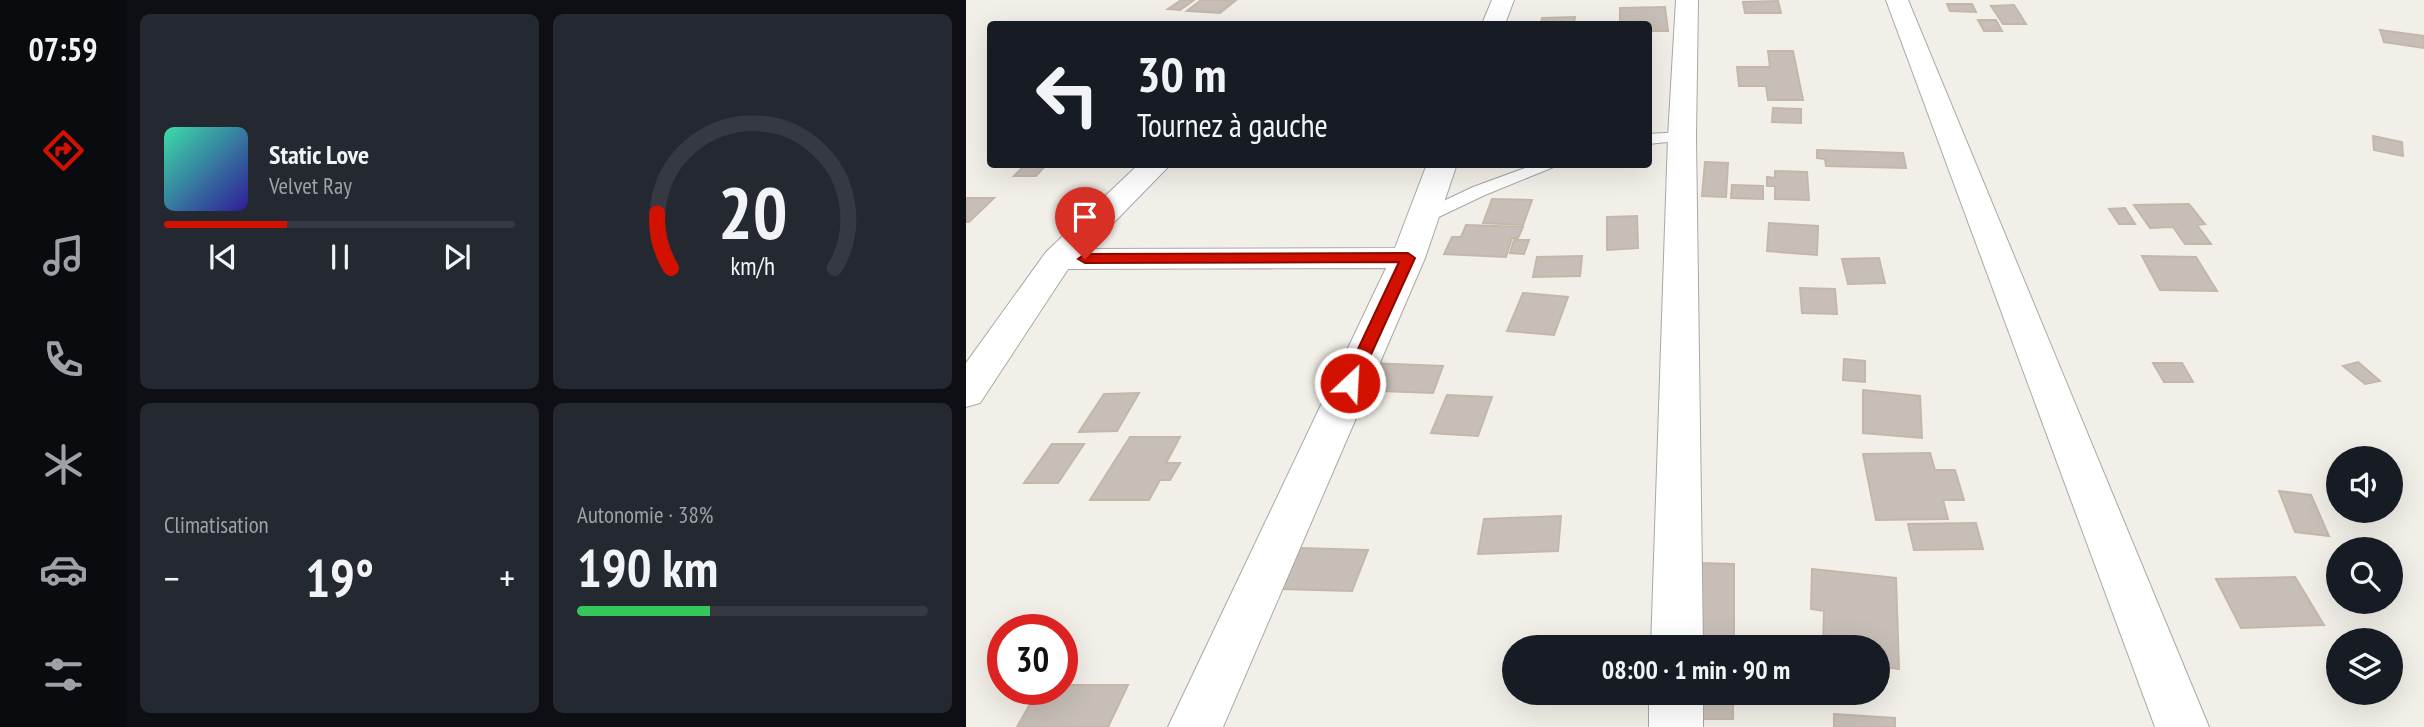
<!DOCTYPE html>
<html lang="fr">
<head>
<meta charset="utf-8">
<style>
	:root { --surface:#171b24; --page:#242831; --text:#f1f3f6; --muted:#9ea1a6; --line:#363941; --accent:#d31100 }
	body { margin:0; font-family:"PT Sans Narrow",sans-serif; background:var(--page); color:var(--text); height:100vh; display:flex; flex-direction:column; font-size:26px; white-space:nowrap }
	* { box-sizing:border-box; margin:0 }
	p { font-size:23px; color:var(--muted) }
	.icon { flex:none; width:38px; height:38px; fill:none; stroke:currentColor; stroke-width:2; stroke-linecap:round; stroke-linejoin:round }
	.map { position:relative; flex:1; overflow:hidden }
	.side { display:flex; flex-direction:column; gap:14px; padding:14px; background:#0d0f14; width:840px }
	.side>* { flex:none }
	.hud { position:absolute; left:21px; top:21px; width:665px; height:147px; border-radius:7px; box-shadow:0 7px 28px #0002; background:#171b24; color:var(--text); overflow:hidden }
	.buttons { position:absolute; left:1360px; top:446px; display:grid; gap:14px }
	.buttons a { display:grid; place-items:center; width:77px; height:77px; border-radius:50%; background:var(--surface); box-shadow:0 7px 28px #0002; font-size:35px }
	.speed { position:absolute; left:21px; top:614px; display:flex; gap:14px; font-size:35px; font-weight:700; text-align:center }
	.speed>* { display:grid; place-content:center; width:91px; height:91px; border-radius:50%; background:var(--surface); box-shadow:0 7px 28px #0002; line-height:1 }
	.speed .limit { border:10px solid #d22; background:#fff; color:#111 }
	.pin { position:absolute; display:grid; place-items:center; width:60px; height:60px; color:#fff; margin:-72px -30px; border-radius:50% 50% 50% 0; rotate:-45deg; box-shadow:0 0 7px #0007 }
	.pin .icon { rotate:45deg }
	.me { position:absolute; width:77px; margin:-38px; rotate:25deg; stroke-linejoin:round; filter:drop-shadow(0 0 5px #0008) }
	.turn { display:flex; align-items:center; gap:24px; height:147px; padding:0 35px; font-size:32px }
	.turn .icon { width:91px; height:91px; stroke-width:2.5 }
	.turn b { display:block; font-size:49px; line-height:60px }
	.big { font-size:52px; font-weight:800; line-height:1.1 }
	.side .tile { flex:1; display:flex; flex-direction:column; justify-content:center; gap:10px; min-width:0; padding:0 24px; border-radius:10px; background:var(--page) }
	.side .dial { align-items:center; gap:0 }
	.dial svg { height:182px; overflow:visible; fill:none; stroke:var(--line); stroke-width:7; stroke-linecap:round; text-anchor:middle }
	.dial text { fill:var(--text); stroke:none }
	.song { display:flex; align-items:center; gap:21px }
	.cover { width:84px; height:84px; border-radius:10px; background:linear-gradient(135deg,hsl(160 70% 55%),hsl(250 70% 35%)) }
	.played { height:7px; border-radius:4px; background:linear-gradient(90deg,var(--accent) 35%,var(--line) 35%) }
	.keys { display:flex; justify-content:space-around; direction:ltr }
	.heat { display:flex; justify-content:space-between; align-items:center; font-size:38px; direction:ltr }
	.charge { height:10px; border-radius:5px; background:linear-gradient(90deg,#34c759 38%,var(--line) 0) }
	.side .tiles { flex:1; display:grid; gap:14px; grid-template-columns:repeat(2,1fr) }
	.trip { position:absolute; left:536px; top:635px; width:388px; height:70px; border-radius:35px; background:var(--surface); box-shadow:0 7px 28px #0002; font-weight:800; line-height:70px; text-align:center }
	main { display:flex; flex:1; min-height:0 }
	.dock { display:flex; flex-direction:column; width:126px; justify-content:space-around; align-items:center; background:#090b0e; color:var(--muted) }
	.dock .icon { width:49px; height:49px }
	.dock .current { color:var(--accent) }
	.dock b { font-size:32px; color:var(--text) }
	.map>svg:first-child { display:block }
	.building { fill:#c7bfb7; stroke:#c4b7aa; stroke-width:2 }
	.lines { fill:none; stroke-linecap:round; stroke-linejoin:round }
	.lane-casing { stroke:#a8a8a8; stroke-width:2 }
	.street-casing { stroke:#a8a8a8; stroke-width:2 }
	.lane { fill:#fff; fill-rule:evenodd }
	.street { fill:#fff; fill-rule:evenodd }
	.route { fill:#d31100; stroke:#890b00; stroke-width:2 }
</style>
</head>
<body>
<main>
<nav class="dock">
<b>07:59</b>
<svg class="icon current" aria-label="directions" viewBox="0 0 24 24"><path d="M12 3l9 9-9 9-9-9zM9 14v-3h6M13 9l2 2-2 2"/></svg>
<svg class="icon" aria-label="music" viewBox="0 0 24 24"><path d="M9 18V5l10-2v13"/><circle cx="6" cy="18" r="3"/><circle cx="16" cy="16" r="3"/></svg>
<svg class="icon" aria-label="phone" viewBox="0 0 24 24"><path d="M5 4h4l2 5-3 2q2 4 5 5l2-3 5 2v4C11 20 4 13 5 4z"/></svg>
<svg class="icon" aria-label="climate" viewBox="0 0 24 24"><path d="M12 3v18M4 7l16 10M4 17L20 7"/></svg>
<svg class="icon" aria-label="car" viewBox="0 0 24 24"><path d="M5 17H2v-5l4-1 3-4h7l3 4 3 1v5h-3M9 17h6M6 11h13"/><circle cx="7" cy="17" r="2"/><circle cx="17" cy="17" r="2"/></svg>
<svg class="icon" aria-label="filters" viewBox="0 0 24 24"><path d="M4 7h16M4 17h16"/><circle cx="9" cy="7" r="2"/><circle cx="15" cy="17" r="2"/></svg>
</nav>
<section class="side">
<div class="tiles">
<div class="tile">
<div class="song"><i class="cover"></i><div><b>Static Love</b><p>Velvet Ray</p></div></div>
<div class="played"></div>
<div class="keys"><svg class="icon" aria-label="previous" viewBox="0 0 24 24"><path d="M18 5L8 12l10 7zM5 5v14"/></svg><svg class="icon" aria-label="pause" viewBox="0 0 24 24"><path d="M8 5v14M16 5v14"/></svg><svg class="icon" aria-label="next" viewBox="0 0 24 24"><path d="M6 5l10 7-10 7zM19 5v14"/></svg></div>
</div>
<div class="tile dial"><svg viewBox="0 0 100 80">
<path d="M14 69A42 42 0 1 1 86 69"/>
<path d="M14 69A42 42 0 0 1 8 45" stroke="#d31100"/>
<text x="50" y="56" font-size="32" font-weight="700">20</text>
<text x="50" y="72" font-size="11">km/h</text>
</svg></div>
<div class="tile"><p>Climatisation</p>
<div class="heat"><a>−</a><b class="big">19°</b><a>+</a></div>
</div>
<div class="tile"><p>Autonomie · 38%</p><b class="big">190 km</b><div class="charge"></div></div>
</div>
</section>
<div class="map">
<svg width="1458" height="727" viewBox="0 0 1458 727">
	<rect width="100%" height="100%" fill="#f2efe8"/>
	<!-- building -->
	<g class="building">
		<path d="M215,0H228L214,10L202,9Z"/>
		<path d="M235,0H247L269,1L254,13L221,11Z"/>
		<path d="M812,1L815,13H779L777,2Z"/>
		<path d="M981,4H1006L1010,12L984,11Z"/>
		<path d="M1048,5L1060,24H1037L1025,6Z"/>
		<path d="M699,7L702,31H682V24H654V8Z"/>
		<path d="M609,17L608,24H575L576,18Z"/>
		<path d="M1012,20H1030L1036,31H1018Z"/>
		<path d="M1414,30L1458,36V48L1418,42Z"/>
		<path d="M802,51H827L837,100H802L800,86H773L771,67H804Z"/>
		<path d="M807,108L835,109V123L806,122Z"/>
		<path d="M1407,136L1436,142L1437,156L1408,150Z"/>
		<path d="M851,150L937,153L940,168L860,166L859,159L851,158Z"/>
		<path d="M739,162L762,163L760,197L736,196Z"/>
		<path d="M60,164H81L70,176H48Z"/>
		<path d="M809,171L841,172L843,200L809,199V186H801V177L809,178Z"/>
		<path d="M766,185L797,186V199L765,198Z"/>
		<path d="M0,198H28L3,222H0Z"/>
		<path d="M526,199L566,200L557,225L517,223Z"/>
		<path d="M1223,204L1239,224L1231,225L1245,244H1219L1207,227L1184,228L1168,205Z"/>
		<path d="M1159,208L1169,224H1153L1143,209Z"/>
		<path d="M671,216L672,248L641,250V217Z"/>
		<path d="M803,223L852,226L851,255L801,251Z"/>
		<path d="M500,225L557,227L552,238H546L540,257L478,254L486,237H495Z"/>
		<path d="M548,240H563L558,254L544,253Z"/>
		<path d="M616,256L614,276L567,277L571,257Z"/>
		<path d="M1176,256L1230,257L1251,291L1194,290Z"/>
		<path d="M913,258L919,283L882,284L876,259Z"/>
		<path d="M834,288L869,289L871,314L836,313Z"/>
		<path d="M557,293L602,297L588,335L541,331Z"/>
		<path d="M878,359L899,361V382L877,380Z"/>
		<path d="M1392,362L1414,381L1399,384L1377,366Z"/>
		<path d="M401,363L477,366L467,393L389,390Z"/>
		<path d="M1187,363H1216L1227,382H1198Z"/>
		<path d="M897,390L954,396L956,438L897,433Z"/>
		<path d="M173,393L151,431L113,432L138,394Z"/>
		<path d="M481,395L526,397L512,436L465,433Z"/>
		<path d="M164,437H214L200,463H214L204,480H194L183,500H124Z"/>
		<path d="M86,444H118L92,483H58Z"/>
		<path d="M964,453L969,470H989L998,500H977L982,519L910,520L897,454Z"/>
		<path d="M1313,491L1345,495L1363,536L1329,532Z"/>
		<path d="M595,516L592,551L512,554L518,519Z"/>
		<path d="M1010,523L1017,549L948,550L942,524Z"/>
		<path d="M332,548L402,550L386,591L315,589Z"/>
		<path d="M734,563L768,564V648H730Z"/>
		<path d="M846,569L930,578L933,669L912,666V648H857L858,611L845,609Z"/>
		<path d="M1329,577L1358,625L1275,628L1250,579Z"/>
		<path d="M96,685H162L142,727H51L72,690H96Z"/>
		<path d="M729,693H767V719H728Z"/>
		<path d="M868,714L929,718V727H868Z"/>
	</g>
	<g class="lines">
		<defs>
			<g id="lane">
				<path d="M716,132L724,137L721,140L682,144V134Z"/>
				<path d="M570,164H595L519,195L462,222L456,223L447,218L450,214L507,187Z"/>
			</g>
			<g id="street">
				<path d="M526,0H548L539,24H516Z"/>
				<path d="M710,0H732L730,137L737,648H685L702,137Z"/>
				<path d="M920,0H942L1243,727H1189Z"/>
				<path d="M173,164H205L122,249L429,248L461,164H491L459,258L257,727H202L420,268L102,269L14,403L0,407V363L80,252Z"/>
				<rect x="683" y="693" width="54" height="34"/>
			</g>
		</defs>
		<!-- lane casing -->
		<use href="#lane" class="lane-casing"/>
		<!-- street casing -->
		<use href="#street" class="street-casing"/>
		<!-- lane -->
		<use href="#lane" class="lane"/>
		<!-- street -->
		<use href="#street" class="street"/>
	</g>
	<!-- route -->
	<path class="route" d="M442,253L449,258L392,383L384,389L376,383L433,262L119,263L112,259L119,254Z"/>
</svg>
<div class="buttons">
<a><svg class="icon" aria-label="sound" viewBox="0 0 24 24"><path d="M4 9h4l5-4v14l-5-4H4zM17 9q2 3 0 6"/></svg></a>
<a><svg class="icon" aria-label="search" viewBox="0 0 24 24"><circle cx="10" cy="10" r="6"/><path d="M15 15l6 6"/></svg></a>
<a><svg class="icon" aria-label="layers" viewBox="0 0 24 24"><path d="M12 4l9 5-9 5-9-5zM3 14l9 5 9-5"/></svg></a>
</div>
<div class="speed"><div class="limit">30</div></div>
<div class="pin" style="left:119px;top:259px;background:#d93025"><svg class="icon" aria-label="arrive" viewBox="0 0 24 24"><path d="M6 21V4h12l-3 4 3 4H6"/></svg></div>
<svg class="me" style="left:384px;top:383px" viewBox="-20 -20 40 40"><circle r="17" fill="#d31100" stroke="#fff" stroke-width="3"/><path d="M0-11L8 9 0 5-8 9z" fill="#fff"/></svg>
<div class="trip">08:00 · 1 min · 90 m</div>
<div class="hud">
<div class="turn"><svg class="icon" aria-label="left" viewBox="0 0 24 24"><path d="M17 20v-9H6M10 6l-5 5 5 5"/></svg><div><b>30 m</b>Tournez à gauche</div></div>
</div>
</div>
</main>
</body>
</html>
